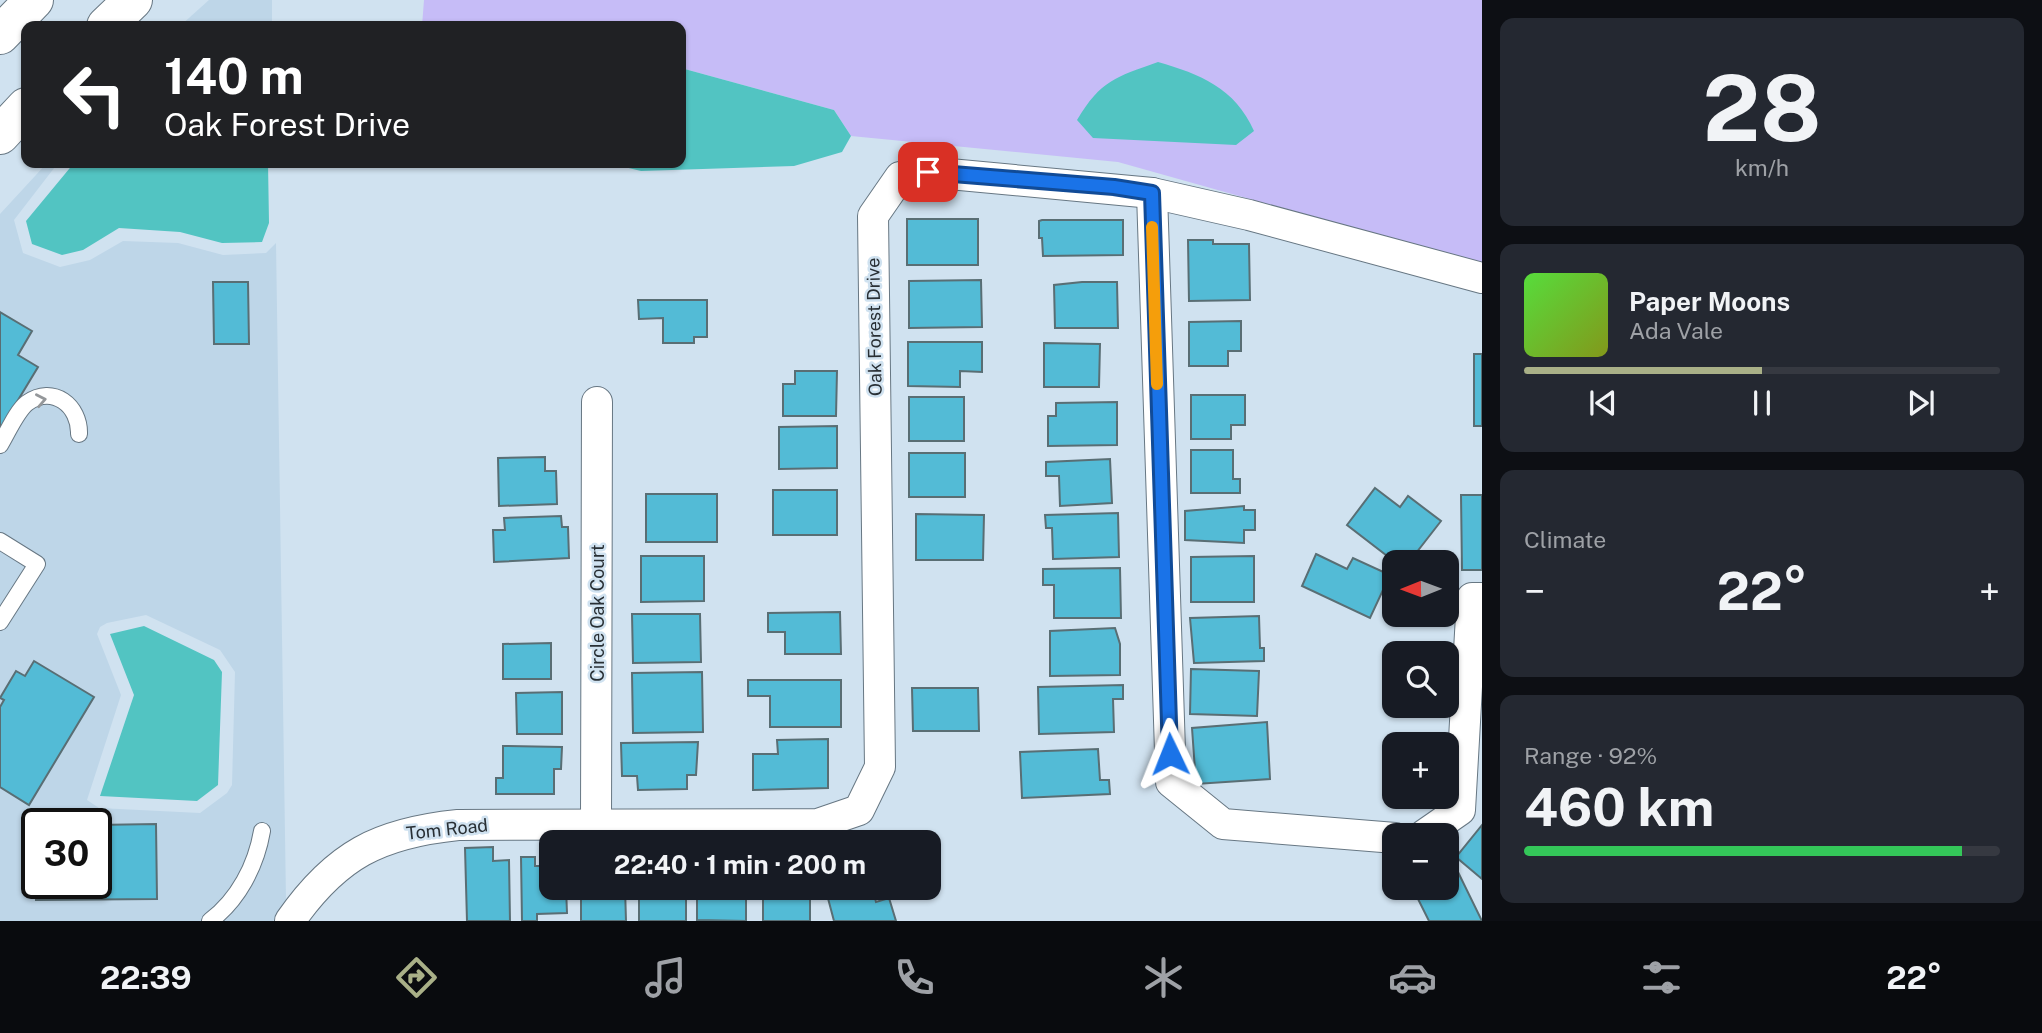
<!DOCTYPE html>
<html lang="en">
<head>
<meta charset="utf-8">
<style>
	:root { --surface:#171b24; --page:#242831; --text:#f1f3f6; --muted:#9ea1a6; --line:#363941; --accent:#a9b087 }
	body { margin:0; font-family:"Public Sans",sans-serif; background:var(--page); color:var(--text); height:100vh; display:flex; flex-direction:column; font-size:26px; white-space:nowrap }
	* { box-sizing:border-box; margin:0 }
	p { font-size:23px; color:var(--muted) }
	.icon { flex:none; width:38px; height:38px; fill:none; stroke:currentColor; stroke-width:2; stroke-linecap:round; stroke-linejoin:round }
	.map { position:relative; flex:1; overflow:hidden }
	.sheet { display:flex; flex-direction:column; gap:18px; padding:18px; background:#0d0f14; width:560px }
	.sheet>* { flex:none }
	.banner { position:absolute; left:21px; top:21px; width:665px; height:147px; border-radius:14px; box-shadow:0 2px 5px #0004; background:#202124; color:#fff; overflow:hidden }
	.needle { width:46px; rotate:269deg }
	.controls { position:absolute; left:1382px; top:550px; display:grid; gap:14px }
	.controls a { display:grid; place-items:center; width:77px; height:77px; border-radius:14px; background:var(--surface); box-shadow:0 2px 5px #0004; font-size:35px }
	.speed { position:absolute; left:21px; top:808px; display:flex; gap:14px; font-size:35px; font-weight:700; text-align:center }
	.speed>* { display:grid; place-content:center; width:91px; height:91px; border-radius:50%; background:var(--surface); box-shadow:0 2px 5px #0004; line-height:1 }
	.speed .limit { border:4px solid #111; border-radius:10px; background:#fff; color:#111 }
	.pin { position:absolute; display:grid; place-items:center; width:60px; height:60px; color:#fff; margin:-30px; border-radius:14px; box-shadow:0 4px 10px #0006 }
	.me { position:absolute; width:77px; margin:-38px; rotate:358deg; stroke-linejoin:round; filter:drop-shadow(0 0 5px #0008) }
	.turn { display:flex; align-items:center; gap:24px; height:147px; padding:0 28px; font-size:32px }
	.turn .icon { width:91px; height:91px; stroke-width:2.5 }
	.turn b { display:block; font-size:49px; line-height:60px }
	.big { font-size:52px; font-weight:700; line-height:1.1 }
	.sheet .widget { flex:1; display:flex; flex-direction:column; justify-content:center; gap:10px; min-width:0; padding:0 24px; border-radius:14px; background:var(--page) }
	.sheet .dial { align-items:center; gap:0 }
	.dial b { font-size:91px; line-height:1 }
	.song { display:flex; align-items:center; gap:21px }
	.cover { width:84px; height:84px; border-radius:10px; background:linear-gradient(135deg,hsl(110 70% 55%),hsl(70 70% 35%)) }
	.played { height:7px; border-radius:4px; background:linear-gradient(90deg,var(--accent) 50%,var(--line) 50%) }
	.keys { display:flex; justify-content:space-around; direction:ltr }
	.heat { display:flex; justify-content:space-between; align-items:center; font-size:38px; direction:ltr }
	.charge { height:10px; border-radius:5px; background:linear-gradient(90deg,#34c759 92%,var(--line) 0) }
	.trip { position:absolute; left:539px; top:830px; width:402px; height:70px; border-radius:14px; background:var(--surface); box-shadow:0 2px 5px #0004; font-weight:700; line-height:70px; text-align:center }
	.tabs { display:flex; height:112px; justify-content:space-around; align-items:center; background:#090b0e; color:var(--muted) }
	.tabs .icon { width:49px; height:49px }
	.tabs .current { color:var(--accent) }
	.tabs b { font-size:32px; color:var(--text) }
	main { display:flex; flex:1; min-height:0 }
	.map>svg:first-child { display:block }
	.built { fill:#bed6e8; fill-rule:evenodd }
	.green { fill:#c6bcf7 }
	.water { fill:#52c4c2 }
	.building { fill:#53bbd6; stroke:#596e74; stroke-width:2 }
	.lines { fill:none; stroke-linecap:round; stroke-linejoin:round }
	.service-casing { stroke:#677783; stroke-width:18 }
	.minor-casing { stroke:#677783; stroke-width:32 }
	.secondary-casing { stroke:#677783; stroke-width:40 }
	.service { stroke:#fff; stroke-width:16 }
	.minor { stroke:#fff; stroke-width:30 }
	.secondary { stroke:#fff; stroke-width:38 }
	.oneway { stroke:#94979a }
	.route-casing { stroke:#114b97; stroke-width:18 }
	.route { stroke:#1a73e8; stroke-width:12 }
	.slow { stroke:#f59e0b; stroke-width:12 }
	.labels { text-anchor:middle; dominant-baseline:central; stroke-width:5; stroke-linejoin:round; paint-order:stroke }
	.street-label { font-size:18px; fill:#282f34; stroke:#d0e2f0 }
</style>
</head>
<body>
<main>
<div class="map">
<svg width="1482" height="921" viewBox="0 0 1482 921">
	<rect width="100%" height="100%" fill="#d0e2f0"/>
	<!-- built -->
	<g class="built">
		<path d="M209,0H272V26H180Z"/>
		<path d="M47,163H58L14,220L23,253L60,267L90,260L123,241L178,243L223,255L266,253L276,243L286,900L273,921H0V214ZM146,615L220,650L235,672L232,785L227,793L200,813L99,808L87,800L121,695L97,634L100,627L107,623ZM37,824H96V884H37Z"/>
	</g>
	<!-- green -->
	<path class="green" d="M424,0H1482V264L1118,162L851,136L834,110L681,68V26H422Z"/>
	<!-- water -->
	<g class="water">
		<path d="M1158,62C1200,74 1235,88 1254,131L1236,145L1093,138L1077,120C1101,80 1116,77 1158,62Z"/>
		<path d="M681,68L834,110L851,136L842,152L794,166L641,171L608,163H681Z"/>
		<path d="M74,163H268L269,223L262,242L222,243L180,232L119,228L83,250L62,255L32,244L26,221Z"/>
		<path d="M144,626L214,660L222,672L218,785L197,801L100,796L134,695L110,634Z"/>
	</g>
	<!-- building -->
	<g class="building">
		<rect x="907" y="219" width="71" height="46"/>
		<path d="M1042,220H1123V255L1043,256L1042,238H1039V221Z"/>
		<path d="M1188,240H1213V244H1249L1250,300L1189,301Z"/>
		<path d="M981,280L982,327L909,328V281Z"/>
		<path d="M213,282H248L249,344H214Z"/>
		<path d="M1082,282H1117L1118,328H1055L1054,285Z"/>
		<path d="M638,300H707V337H694V343H663V318L639,319Z"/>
		<path d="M0,312L32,331L18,355L38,367L0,430Z"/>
		<path d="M1241,321V351H1228V366H1189V322Z"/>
		<path d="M908,342H982V372L960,371V387L908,386Z"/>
		<path d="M1044,343L1100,344L1099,387H1044Z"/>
		<rect x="1474" y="354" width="8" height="72"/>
		<path d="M795,371H837L836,416H783V384H795Z"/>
		<path d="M1191,395H1245V425H1231V439H1191Z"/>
		<rect x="909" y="397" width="55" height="44"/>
		<path d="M1117,402V445L1048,446V416H1056V403Z"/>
		<path d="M837,426V468L779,469V427Z"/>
		<path d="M1191,450H1233V479H1240V493H1191Z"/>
		<rect x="909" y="453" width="56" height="44"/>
		<path d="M545,457V471H556L557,504L499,506L498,458Z"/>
		<path d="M1110,459L1112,503L1060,506L1059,476H1046V462Z"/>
		<path d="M1375,488L1400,507L1408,496L1441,521L1409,562H1395L1347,525Z"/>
		<rect x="773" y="490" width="64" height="45"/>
		<rect x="646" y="494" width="71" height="48"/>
		<path d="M1461,495H1482V570H1462Z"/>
		<path d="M1244,506V510H1255V530H1244V543L1185,540V511Z"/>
		<path d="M1118,513L1119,557L1053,559L1052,528H1046L1045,515Z"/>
		<path d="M916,514L984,515L983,560H916Z"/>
		<path d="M561,516L562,527H568L569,558L494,562L493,530H505L504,518Z"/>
		<path d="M1316,554L1347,569L1353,558L1390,575L1370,618L1302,586Z"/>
		<path d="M641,556H704V601L641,602Z"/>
		<path d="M1254,556V602H1191V557Z"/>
		<path d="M1120,568L1121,618H1054V585H1043V569Z"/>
		<path d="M840,612L841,654H785V632H768V613Z"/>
		<path d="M632,614H700L701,662L633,663Z"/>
		<path d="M1259,616L1260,648H1264V661L1194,663L1190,618Z"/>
		<path d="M1115,628L1120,644V675L1050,676V631Z"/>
		<path d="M551,643V679H503V644Z"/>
		<path d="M34,661L94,697L29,805L0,787V707L4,700L0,698L16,671L25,676Z"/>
		<path d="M1191,669L1259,671L1257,716L1190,714Z"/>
		<path d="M702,672L703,732L633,733L632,673Z"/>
		<path d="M748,680H841V727H770V696H748Z"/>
		<path d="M1123,685V699H1113L1114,732L1039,734L1038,687Z"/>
		<path d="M912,688H978L979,731H913Z"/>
		<path d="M562,692V734H517L516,693Z"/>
		<path d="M1267,722L1270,779L1196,784L1192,728Z"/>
		<path d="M828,739V788L753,790V754H778L777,740Z"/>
		<path d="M698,742L696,775H687V789L638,790L637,776H622L621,743Z"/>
		<path d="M503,746L562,747L561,769H554V794H496V778H503Z"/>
		<path d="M1098,749L1100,780H1109L1110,794L1022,798L1020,752Z"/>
		<path d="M156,824L157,899L36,900L35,825L37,884H96V825Z"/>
		<path d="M1482,825V879L1456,857Z"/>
		<path d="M493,847V861L509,860L510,921H467L465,848Z"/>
		<path d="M521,857H535V866H551V887H566L567,913L537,914V921H522Z"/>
		<path d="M1457,870L1482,921H1429L1415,893L1426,887H1447V876Z"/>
		<path d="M581,887H625L626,921H581Z"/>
		<rect x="639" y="887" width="47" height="34"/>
		<path d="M697,887H746V921L697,920Z"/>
		<rect x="763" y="887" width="47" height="34"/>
		<path d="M825,887H872L876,902L889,898L896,921H834Z"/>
	</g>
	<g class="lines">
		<defs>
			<g id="service">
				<path d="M0,445C8,432 16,412 27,403C53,384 80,406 79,434"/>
				<path d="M0,541L37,564L0,622"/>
				<path d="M210,921C238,900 256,866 262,831"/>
			</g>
			<g id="minor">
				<path d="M1152,193L1171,782L1223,824L1395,838"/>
				<path d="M596,824L597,402"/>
				<path d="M1424,835L1460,810L1472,598H1482"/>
				<path d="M290,921C336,855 379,833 458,825L818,824L859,810L880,767L873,216L900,177L928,172L1152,193L1249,215L1482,278"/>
			</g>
			<g id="secondary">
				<path d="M106,26L133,0"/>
				<path d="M0,35L34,0"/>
				<path d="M0,135L26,107"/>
			</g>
		</defs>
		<!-- service casing -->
		<use href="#service" class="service-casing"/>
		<!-- minor casing -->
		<use href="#minor" class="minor-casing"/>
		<!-- secondary casing -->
		<use href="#secondary" class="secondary-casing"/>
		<!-- service -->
		<use href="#service" class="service"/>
		<!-- minor -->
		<use href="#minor" class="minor"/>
		<!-- secondary -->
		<use href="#secondary" class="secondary"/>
	</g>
	<!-- one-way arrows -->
	<defs><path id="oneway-chevron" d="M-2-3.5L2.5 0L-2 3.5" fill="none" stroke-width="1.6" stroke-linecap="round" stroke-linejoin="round" transform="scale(1.75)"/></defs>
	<use class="oneway" href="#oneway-chevron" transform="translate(41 400) rotate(-11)"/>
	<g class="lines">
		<defs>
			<path id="route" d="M928,172L1114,187L1152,193L1170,754"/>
		</defs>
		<!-- route casing -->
		<use href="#route" class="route-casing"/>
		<!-- route -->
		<use href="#route" class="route"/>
		<!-- slow -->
		<path class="slow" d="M1152,227L1157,384"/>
	</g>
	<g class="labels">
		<!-- street labels -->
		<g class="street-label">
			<text transform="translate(874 327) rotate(-91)">Oak Forest Drive</text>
			<text transform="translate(597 613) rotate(-90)">Circle Oak Court</text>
			<text transform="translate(447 829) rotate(-6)">Tom Road</text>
		</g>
	</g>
</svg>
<div class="controls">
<a><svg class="needle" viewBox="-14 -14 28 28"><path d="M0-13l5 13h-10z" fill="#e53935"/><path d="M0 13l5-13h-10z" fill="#9ea1a6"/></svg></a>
<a><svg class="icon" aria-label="search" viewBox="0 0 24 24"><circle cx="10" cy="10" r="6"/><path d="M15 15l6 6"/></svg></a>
<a>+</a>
<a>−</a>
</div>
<div class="speed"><div class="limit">30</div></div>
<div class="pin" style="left:928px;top:172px;background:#d93025"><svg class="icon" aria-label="arrive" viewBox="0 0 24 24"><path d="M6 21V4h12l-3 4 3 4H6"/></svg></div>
<svg class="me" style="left:1170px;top:754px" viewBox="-20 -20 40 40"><path d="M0-17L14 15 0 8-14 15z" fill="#1a73e8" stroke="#fff" stroke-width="4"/></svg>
<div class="trip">22:40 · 1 min · 200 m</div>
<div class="banner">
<div class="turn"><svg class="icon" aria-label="left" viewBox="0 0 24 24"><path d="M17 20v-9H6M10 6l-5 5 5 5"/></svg><div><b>140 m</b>Oak Forest Drive</div></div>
</div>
</div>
<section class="sheet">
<div class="widget dial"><b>28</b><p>km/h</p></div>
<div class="widget">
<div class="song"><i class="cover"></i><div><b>Paper Moons</b><p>Ada Vale</p></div></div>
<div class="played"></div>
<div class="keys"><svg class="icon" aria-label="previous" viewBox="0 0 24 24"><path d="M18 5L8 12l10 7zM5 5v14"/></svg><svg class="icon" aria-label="pause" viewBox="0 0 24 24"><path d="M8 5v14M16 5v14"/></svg><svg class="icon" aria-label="next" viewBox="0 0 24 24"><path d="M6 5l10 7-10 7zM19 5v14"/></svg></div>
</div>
<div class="widget"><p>Climate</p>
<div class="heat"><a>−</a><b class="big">22°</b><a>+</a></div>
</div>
<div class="widget"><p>Range · 92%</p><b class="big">460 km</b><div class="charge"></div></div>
</section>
</main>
<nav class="tabs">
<b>22:39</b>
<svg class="icon current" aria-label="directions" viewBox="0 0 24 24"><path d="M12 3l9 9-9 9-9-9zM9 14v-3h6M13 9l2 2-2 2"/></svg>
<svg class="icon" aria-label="music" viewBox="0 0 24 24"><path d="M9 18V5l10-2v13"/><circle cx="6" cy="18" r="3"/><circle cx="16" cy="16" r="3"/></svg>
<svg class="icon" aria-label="phone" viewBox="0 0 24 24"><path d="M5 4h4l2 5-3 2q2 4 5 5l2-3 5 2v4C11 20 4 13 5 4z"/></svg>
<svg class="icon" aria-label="climate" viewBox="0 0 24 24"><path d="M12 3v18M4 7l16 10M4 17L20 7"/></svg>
<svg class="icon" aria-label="car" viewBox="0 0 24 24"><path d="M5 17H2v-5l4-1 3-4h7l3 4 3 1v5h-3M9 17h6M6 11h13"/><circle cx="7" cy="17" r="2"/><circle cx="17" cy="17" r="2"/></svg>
<svg class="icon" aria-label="filters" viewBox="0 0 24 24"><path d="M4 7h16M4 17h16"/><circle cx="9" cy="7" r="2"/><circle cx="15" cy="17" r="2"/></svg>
<b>22°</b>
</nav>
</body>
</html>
